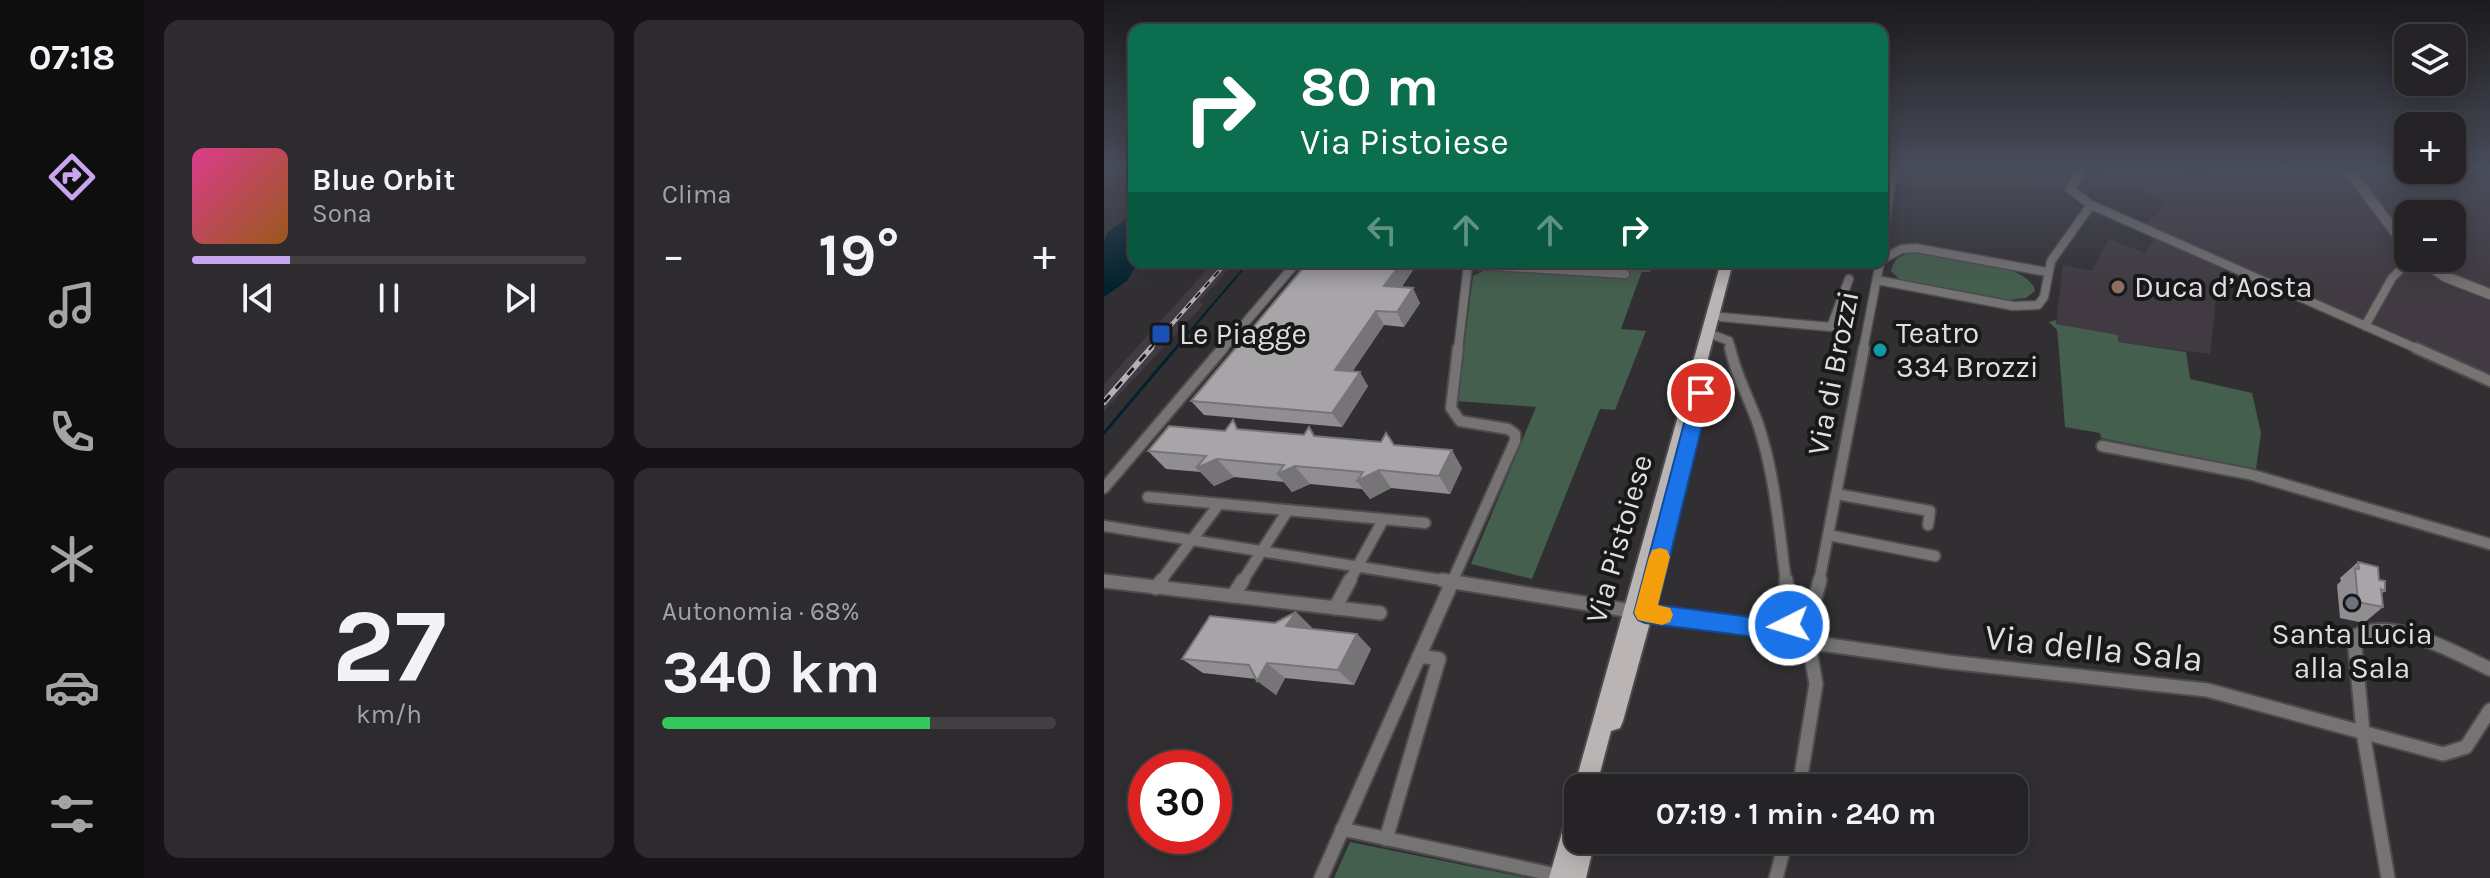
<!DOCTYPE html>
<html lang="it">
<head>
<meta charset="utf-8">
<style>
	:root { --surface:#262326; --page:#2e2b2e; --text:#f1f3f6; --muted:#a4a4a7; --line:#424043; --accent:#c8a5ee }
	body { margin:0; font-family:Karla,sans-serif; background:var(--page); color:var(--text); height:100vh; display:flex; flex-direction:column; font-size:30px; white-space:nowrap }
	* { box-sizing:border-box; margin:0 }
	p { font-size:26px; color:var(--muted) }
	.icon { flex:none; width:44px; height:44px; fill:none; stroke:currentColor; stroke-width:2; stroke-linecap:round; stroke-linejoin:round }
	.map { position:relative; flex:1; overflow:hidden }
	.drawer { display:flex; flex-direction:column; gap:20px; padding:20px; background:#151315; width:960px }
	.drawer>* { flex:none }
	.guide { position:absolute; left:24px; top:24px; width:760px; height:244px; border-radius:16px; box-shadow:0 4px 20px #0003,0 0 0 2px var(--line); background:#0b6e4f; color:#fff; overflow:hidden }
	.tools { position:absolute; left:1290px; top:24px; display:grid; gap:16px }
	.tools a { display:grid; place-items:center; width:72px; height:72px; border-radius:16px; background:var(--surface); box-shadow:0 4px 20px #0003,0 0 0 2px var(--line); font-size:40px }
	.speed { position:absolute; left:24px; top:750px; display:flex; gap:16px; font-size:40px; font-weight:700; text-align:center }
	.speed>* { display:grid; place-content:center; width:104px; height:104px; border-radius:50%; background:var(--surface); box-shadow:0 4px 20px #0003,0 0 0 2px var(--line); line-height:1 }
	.speed .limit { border:12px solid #d22; background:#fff; color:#111 }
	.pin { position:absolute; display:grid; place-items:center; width:68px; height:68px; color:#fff; margin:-34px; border:4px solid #fff; border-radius:50%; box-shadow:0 2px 8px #0007 }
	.me { position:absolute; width:88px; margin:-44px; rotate:265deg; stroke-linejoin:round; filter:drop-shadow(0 0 6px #0008) }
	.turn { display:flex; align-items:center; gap:28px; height:168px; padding:0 40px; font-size:36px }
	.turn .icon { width:104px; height:104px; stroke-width:2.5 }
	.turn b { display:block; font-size:56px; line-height:68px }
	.lanes { display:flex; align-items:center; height:76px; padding:0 40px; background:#0003; justify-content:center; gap:40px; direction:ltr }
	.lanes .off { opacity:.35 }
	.big { font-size:60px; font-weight:700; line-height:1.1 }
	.drawer .widget { flex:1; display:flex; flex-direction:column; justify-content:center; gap:12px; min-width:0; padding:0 28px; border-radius:16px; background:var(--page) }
	.drawer .dial { align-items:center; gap:0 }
	.dial b { font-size:104px; line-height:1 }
	.song { display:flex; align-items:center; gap:24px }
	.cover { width:96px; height:96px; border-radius:12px; background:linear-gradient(135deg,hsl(330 70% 55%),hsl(30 70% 35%)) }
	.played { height:8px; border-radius:4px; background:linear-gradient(90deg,var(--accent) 25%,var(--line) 25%) }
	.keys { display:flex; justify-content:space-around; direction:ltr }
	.heat { display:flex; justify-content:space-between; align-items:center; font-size:44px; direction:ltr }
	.charge { height:12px; border-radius:6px; background:linear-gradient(90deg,#34c759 68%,var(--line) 0) }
	.drawer .tiles { flex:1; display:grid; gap:20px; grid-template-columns:repeat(2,1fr) }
	.trip { position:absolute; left:460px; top:774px; width:464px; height:80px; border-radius:16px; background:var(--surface); box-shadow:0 4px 20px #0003,0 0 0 2px var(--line); font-weight:700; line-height:80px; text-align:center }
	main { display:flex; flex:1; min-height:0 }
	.tabs { display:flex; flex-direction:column; width:144px; justify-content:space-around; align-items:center; background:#0f0e0f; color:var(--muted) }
	.tabs .icon { width:56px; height:56px }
	.tabs .current { color:var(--accent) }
	.tabs b { font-size:36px; color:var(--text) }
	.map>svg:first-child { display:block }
	.built { fill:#413a42; fill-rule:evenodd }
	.green { fill:#445f4d }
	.water { fill:#00212d }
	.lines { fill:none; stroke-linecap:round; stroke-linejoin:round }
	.stream-far1 { stroke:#00212d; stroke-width:2 }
	.stream { stroke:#00212d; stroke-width:3 }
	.minor-far2-casing { stroke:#4e4b4f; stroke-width:11 }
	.minor-far1-casing { stroke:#4e4b4f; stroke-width:14 }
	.minor-casing { stroke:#4e4b4f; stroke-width:17 }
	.tertiary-casing { stroke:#4e4b4f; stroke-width:13 }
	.primary-casing { stroke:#4e4b4f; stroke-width:4 }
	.minor-far2 { stroke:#767373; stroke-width:8 }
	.minor-far1 { stroke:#767373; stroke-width:10 }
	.minor { stroke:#767373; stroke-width:13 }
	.tertiary { stroke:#767373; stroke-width:10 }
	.primary { fill:#bab5b4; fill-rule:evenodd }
	.rail-far1-casing { stroke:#b1b0b2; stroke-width:4 }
	.rail-casing { stroke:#b1b0b2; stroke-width:6 }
	.rail-far1 { stroke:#191819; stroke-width:2; stroke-dasharray:7; stroke-linecap:butt }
	.rail { stroke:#191819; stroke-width:3; stroke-dasharray:9; stroke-linecap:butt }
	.wall { fill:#908e91 }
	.shaded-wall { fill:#767476 }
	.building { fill:#a8a5a9; stroke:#767476; stroke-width:2 }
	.route { fill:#1a73e8; stroke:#114b97; stroke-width:2 }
	.slow { fill:#f59e0b }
	.education-dot { fill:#8d6e63; stroke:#191819; stroke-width:3 }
	.transit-dot { fill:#1a4fb4; stroke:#191819; stroke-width:3 }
	.culture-dot { fill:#0f9aa8; stroke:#191819; stroke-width:3 }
	.worship-dot { fill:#6b7280; stroke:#191819; stroke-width:3 }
	.labels { text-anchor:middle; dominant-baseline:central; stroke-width:8; stroke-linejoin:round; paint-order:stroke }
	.poi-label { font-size:30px; fill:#dfdee0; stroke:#191819; text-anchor:start }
	.street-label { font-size:30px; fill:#dfdee0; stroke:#191819 }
	.near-street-label { font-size:36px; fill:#dfdee0; stroke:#191819 }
</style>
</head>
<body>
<main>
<nav class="tabs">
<b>07:18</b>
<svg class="icon current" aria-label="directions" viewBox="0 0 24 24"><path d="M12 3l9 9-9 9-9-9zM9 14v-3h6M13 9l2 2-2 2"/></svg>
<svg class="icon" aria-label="music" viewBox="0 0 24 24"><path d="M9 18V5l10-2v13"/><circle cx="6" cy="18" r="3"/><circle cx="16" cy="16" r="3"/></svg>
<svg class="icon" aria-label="phone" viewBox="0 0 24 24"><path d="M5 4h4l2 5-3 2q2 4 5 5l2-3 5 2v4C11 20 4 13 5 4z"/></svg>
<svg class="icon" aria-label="climate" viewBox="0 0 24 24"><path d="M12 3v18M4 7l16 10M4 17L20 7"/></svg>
<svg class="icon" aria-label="car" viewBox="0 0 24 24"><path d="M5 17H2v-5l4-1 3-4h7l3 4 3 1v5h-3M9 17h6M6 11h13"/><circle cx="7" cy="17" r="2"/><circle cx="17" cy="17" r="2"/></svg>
<svg class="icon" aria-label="filters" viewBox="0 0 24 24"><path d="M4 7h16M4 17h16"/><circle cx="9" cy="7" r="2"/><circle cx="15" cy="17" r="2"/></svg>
</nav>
<section class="drawer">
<div class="tiles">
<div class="widget">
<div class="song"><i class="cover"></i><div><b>Blue Orbit</b><p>Sona</p></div></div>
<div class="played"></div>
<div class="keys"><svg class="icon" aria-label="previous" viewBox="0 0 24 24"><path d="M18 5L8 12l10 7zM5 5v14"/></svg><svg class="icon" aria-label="pause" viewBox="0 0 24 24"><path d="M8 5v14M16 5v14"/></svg><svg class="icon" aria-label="next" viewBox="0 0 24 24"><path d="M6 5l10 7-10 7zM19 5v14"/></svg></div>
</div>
<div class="widget"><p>Clima</p>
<div class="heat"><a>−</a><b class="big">19°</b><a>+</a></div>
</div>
<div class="widget dial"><b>27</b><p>km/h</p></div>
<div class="widget"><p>Autonomia · 68%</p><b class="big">340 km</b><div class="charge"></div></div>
</div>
</section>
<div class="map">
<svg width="1386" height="878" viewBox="0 0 1386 878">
	<rect width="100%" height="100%" fill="#322f33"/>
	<!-- built -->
	<g class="built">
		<path d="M998,168H1057L1099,182L1115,168H1304L1350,178L1386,180V385L1057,239L1120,269L1114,282L1106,354L1014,342V336L952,324L959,265L988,271L1005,239L1041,253L1052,236L1038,229L1062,203L1017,181L1020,178ZM1304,214H1348V258H1304Z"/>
		<path d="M110,262H131L95,302L100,304L0,411V384Z"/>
	</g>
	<!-- green -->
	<g class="green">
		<path d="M812,252C837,256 927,263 931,291L922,298L904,300L797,281L787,271C790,257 799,254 812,252Z"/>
		<path d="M510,262H549L546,272H538L535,279L517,329L542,331L511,410L496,409L428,579L367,564L432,407L353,401L369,276L383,269L520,277L524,269L508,268Z"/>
		<path d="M952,320V324L1014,335V342L1082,352L1086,379L1148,393L1157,433L1152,469L997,438L996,433L961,427L954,338L953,330L945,322Z"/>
		<path d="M246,842L423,878H230Z"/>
	</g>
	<!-- water -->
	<path class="water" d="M30,213V262H34L23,281L0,297V241L4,232Z"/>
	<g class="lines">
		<!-- stream-far1 -->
		<path class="stream-far1" d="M70,350L145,262"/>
		<!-- stream -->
		<path class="stream" d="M0,433L72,348"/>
		<defs>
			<g id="minor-far2">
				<path d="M979,168L966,189L987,205L1316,350"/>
				<path d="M778,242L789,168"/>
				<path d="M778,259L798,249L812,248L943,272"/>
				<path d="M326,262L521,274"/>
				<path d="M773,280L909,306L934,305L940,297L947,261L987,205"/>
				<path d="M617,317L727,327L745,279"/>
				<path d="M1261,326L1288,278L1308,258"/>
				<path d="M612,336L625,341L627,350"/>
				<path d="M118,350L193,262"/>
				<path d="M354,350L364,265"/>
				<path d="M759,350L776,262"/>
			</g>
			<g id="minor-far1">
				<path d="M626,348C632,376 645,398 654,424C671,474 675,530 682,582"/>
				<path d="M1312,348L1386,381"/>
				<path d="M998,446L1145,474L1386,544"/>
				<path d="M0,488L119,348"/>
				<path d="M732,494L826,511L824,525"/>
				<path d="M44,497L321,523"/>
				<path d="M0,526L350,582"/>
				<path d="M724,535L831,556"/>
				<path d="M0,581L12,582"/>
				<path d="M56,582L115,504"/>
				<path d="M138,582L184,510"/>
				<path d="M245,582L279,520"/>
				<path d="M348,582L411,441V434L404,429L356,421L347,408L354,348"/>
				<path d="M715,582L760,348"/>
			</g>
			<g id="minor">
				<path d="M338,580L528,611"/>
				<path d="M682,580L688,623"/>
				<path d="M0,581L276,613"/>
				<path d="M52,588L58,580"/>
				<path d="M129,596L139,580"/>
				<path d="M231,608L246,580"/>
				<path d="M541,613L684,631"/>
				<path d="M688,623C700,622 705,630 709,640L706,650H696L686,639L683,629Z"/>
				<path d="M703,627L716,580"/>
				<path d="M710,643L845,662L1103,690L1339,754L1362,747L1386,710"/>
				<path d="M695,788L712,684L706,650"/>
				<path d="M238,829L457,876"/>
				<path d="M282,839L335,659L315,656"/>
				<path d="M217,878L349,580"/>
				<path d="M672,878L682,840"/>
				<path d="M1284,878L1259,732L1250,637C1287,615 1351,653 1386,669"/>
			</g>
			<g id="tertiary">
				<path d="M1243,168L1304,249"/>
				<path d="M1314,258L1342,277L1386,294"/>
			</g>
			<g id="primary">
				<path d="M617,262H629L560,528L567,530L570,535L519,721L516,728L507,731L492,788H474V796L470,788Z"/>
				<path d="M474,804V840H491L482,878H445L463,815L466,807Z"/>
			</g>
		</defs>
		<!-- minor-far2 casing -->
		<use href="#minor-far2" class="minor-far2-casing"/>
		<!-- minor-far1 casing -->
		<use href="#minor-far1" class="minor-far1-casing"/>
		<!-- minor casing -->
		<use href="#minor" class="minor-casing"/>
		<!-- tertiary casing -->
		<use href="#tertiary" class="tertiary-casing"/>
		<!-- primary casing -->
		<use href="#primary" class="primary-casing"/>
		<!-- minor-far2 -->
		<use href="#minor-far2" class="minor-far2"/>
		<!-- minor-far1 -->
		<use href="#minor-far1" class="minor-far1"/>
		<!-- minor -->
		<use href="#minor" class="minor"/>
		<!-- tertiary -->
		<use href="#tertiary" class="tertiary"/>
		<!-- primary -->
		<use href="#primary" class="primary"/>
		<defs>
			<path id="rail-far1" d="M45,350L123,262"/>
			<path id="rail" d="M0,402L47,348"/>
		</defs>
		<!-- rail-far1 casing -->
		<use href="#rail-far1" class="rail-far1-casing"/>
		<!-- rail casing -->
		<use href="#rail" class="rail-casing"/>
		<!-- rail-far1 -->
		<use href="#rail-far1" class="rail-far1"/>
		<!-- rail -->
		<use href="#rail" class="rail"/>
	</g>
	<!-- wall -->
	<g class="wall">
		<path d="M204,262H305L309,270L297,288L316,303L300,327L280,325L248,372L264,386L238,427L100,415L87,401Z"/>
		<path d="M205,427L211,436L290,445L358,468L346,494L287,488L266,499L258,489L206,484L188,492L180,482L130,477L110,486L97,472L62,469L44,451L121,431L137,430L200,435Z"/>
		<path d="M1254,562L1275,580L1281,591L1277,594L1279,607L1260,623L1236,618L1233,585L1237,581L1236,578Z"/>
		<path d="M192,612L208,628L207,629L253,634L267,649L250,685L181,678L172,695L152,679L99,673L78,659L171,623Z"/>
	</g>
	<!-- shaded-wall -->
	<g class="shaded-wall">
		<path d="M298,262H305L309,270L288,300L280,286Z"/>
		<path d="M309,288L316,303L300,327L293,312Z"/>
		<path d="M272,311L280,325L240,384L231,370Z"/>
		<path d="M256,372L264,386L238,427L228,413Z"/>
		<path d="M348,450L358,468L346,494L335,476Z"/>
		<path d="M113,459L130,477L110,486L92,468Z"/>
		<path d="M191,466L206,484L188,492L173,474Z"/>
		<path d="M275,470L287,488L266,499L253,481Z"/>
		<path d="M192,612L208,628L199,642L182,626Z"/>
		<path d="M253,634L267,649L250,685L234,670Z"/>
		<path d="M163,663L181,678L172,695L153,681Z"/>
	</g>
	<!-- building -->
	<g class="building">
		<path d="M204,262H298L280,286L309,288L293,312L272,311L231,370L256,372L228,413L87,401Z"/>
		<path d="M129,420L133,429L200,435L205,427L210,436L277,442L282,433L290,445L348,450L335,476L275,470L253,481L259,472L191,466L173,474L180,465L113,459L92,468L102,456L44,451L65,426L121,431Z"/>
		<path d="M1254,562L1274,567L1275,580L1281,581V591L1277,589L1279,607L1254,602L1251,568L1255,569Z"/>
		<path d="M192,612L182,626L253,634L234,670L163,663L153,681L145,665L78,659L106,616L171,623Z"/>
	</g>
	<!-- sky -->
	<linearGradient id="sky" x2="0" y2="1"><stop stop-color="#1c1a1c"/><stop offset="0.58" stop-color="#494d5b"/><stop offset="1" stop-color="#494d5b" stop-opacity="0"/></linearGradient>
	<rect width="1386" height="291" fill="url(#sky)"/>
	<!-- route -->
	<path class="route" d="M597,387L606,393L554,605L677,621L685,615L693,618L696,625L691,638L684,641L541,623L534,620L530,613L588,393Z"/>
	<!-- slow -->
	<path class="slow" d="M556,548L563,550L566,557L554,605L566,608L569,615L566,622L558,625L534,620L530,613L545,557L548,550Z"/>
	<!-- markers -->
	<circle class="education-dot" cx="1014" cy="287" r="8"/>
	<rect class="transit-dot" x="47" y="324" width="20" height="20" rx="4"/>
	<circle class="culture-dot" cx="776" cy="350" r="8"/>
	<circle class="worship-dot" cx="1248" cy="603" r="8"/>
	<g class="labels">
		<!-- poi labels -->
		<g class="poi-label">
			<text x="1030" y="287">Duca d’Aosta</text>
			<text x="792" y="333">Teatro<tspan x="792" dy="34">334 Brozzi</tspan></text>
			<text x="75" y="334">Le Piagge</text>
			<text x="1248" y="634" text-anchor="middle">Santa Lucia<tspan x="1248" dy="34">alla Sala</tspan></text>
		</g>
		<!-- street labels -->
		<g class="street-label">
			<text transform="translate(729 373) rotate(-79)">Via di Brozzi</text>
			<text transform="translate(515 539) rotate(-74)">Via Pistoiese</text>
		</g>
		<!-- near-street labels -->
		<g class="near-street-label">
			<text transform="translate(990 648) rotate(6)">Via della Sala</text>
		</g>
	</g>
</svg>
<div class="tools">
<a><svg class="icon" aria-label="layers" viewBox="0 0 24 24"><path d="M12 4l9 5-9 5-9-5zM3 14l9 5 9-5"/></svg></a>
<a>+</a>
<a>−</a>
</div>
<div class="speed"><div class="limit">30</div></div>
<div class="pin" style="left:597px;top:393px;background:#d93025"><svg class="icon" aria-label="arrive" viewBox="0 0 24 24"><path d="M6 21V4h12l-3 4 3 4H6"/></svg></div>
<svg class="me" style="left:685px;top:625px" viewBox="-20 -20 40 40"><circle r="17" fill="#1a73e8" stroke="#fff" stroke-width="3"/><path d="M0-11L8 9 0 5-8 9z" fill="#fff"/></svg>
<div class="trip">07:19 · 1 min · 240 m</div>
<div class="guide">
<div class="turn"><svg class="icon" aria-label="right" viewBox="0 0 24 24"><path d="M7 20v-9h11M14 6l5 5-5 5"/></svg><div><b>80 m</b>Via Pistoiese</div></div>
<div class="lanes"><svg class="icon off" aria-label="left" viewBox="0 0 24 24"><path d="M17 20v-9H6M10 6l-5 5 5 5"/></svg><svg class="icon off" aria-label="ahead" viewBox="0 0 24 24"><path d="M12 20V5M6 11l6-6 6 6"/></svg><svg class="icon off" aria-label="ahead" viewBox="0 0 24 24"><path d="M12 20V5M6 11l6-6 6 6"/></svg><svg class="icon" aria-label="right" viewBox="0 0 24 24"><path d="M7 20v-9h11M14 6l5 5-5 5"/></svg></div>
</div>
</div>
</main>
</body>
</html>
